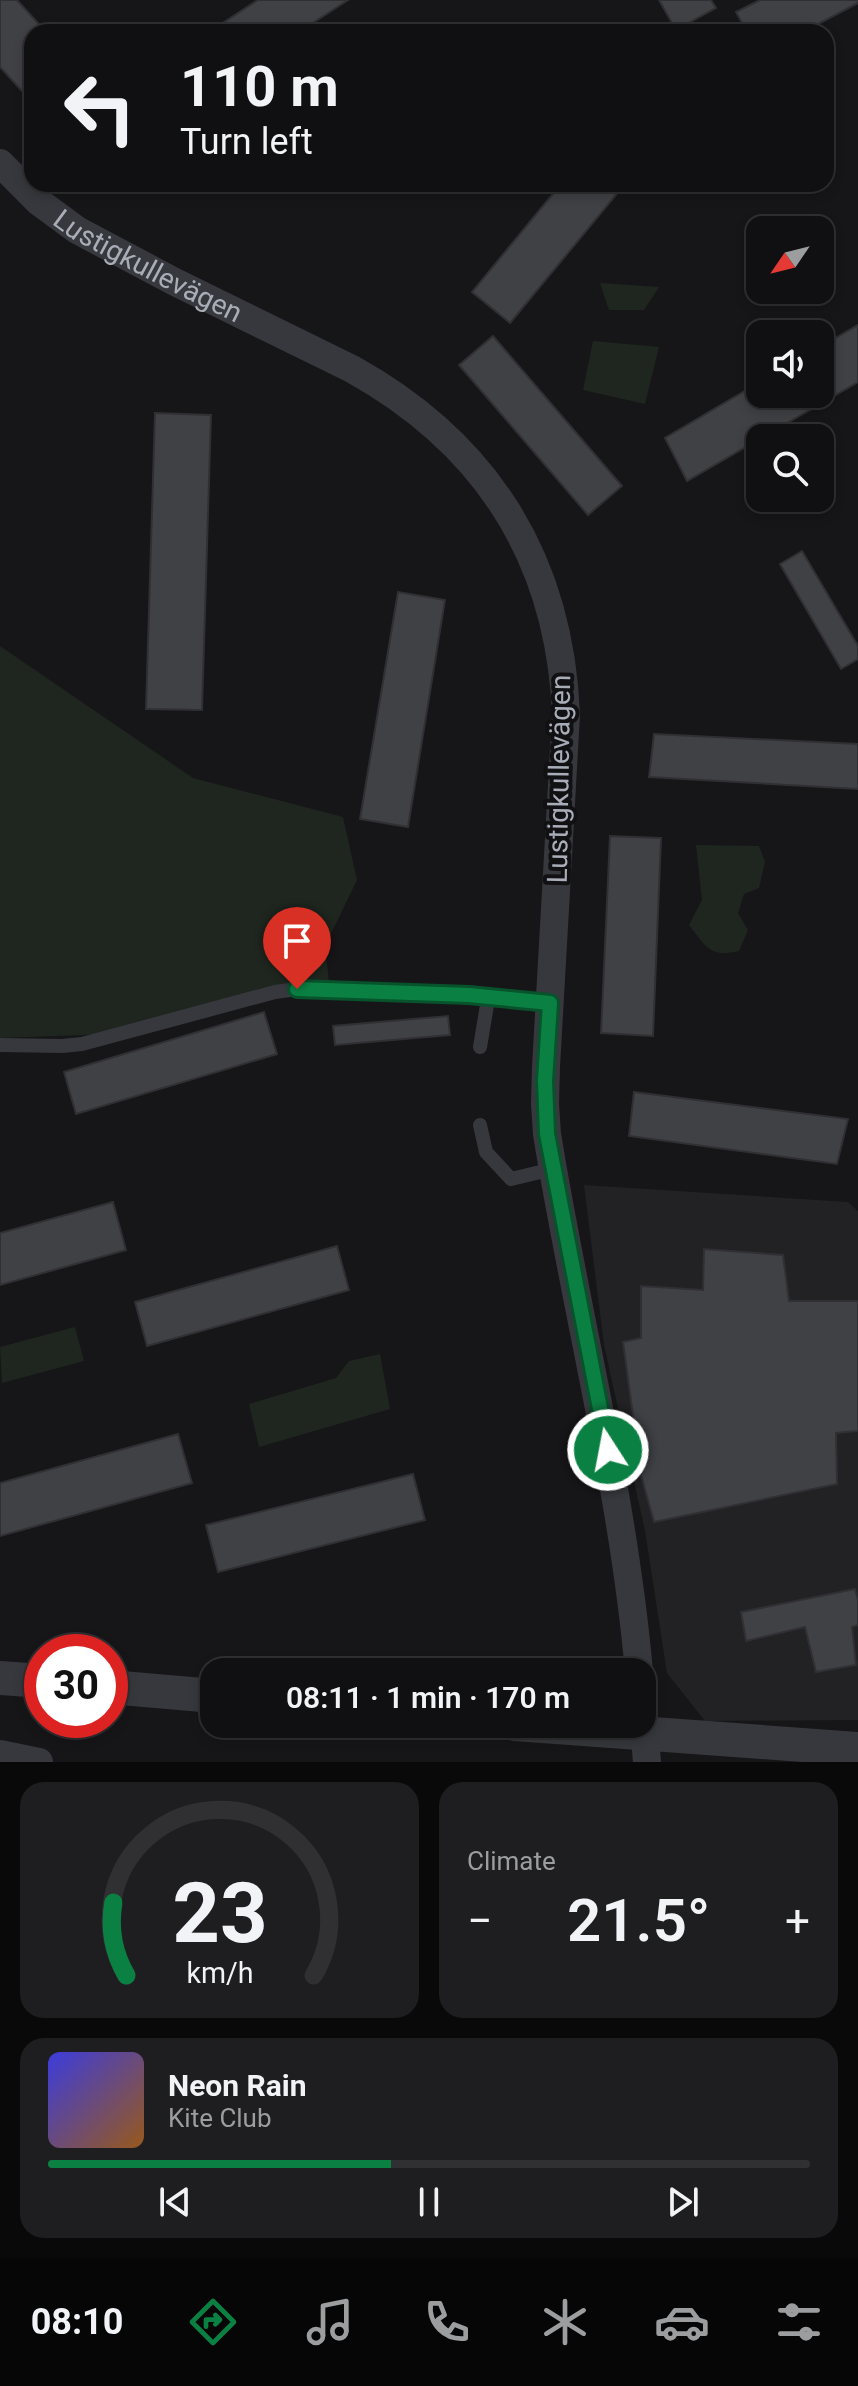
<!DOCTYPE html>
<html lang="en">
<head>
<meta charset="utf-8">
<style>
	:root { --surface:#101012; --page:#1e1e20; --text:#f1f3f6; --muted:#9c9d9f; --line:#303032; --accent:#0b8043 }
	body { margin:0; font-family:Roboto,sans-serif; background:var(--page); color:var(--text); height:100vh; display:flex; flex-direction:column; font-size:30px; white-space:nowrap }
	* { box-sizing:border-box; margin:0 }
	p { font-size:26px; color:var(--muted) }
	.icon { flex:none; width:44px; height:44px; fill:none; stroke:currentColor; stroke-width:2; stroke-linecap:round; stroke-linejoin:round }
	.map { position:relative; height:1762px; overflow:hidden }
	.panel { display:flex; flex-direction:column; gap:20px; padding:20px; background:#09090a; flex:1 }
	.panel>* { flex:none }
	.hud { position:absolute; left:24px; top:24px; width:810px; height:168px; border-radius:24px; box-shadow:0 4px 12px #0003,0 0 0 2px var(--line); background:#101012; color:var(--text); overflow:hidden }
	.needle { width:52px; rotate:235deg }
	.tools { position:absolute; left:746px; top:216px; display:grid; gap:16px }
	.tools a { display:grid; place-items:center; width:88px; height:88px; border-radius:16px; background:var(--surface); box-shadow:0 4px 12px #0003,0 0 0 2px var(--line); font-size:40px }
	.speed { position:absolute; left:24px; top:1634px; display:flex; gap:16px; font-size:40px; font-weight:700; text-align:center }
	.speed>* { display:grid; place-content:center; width:104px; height:104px; border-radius:50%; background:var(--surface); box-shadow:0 4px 12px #0003,0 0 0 2px var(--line); line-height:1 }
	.speed .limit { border:12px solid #d22; background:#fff; color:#111 }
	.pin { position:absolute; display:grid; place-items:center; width:68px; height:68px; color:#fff; margin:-82px -34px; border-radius:50% 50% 50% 0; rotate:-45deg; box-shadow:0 0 8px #0007 }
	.pin .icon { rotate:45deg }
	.me { position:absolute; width:88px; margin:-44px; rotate:349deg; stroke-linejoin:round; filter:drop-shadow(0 0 6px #0008) }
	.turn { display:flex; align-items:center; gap:28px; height:168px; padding:0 24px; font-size:36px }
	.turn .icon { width:104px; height:104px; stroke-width:2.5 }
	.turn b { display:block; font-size:56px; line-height:68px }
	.big { font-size:60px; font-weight:600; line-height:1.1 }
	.panel .card { flex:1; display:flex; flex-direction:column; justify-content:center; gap:12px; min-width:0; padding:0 28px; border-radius:24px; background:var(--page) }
	.panel .dial { align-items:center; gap:0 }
	.dial svg { height:208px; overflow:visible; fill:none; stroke:var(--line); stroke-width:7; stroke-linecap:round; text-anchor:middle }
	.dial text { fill:var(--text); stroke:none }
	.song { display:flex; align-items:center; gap:24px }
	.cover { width:96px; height:96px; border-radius:12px; background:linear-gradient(135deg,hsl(240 70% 55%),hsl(30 70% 35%)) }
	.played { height:8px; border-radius:4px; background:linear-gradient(90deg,var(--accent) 45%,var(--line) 45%) }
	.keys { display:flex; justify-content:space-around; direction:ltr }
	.heat { display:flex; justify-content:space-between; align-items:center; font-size:44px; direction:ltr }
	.panel .tiles { flex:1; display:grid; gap:20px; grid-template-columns:1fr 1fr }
	.card:last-child { grid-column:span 2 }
	.trip { position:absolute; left:200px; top:1658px; width:456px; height:80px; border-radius:24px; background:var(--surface); box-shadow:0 4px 12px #0003,0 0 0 2px var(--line); font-weight:600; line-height:80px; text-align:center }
	.tab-bar { display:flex; height:128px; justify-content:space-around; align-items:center; background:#060607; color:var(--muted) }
	.tab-bar .icon { width:56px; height:56px }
	.tab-bar .selected { color:var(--accent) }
	.tab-bar b { font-size:36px; color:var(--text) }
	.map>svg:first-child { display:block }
	.built { fill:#222225 }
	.green { fill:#1e261f }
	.building { fill:#404145; stroke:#303034; stroke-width:2 }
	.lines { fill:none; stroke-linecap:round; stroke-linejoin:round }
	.service { stroke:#37383d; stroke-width:14 }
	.minor { stroke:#37383d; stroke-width:28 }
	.tertiary { stroke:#37383d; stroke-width:34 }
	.route-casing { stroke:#07532c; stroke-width:20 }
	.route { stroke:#0b8043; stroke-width:14 }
	.labels { text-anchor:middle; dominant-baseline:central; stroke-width:8; stroke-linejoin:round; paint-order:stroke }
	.street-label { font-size:28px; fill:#a8adb8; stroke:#111113 }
</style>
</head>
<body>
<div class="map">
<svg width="858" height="1762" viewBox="0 0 858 1762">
	<rect width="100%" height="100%" fill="#161618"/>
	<!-- built -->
	<path class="built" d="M584,1185L848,1202L858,1211V1720L705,1721L667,1673L645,1531L604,1345Z"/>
	<!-- green -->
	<g class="green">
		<path d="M600,283L659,287L644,310H609Z"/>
		<path d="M593,341L659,347L645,404L583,390Z"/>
		<path d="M0,646L193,778L343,817L357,880L325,946L329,982L141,1033L0,1038Z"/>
		<path d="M696,845L759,846L765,862L759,888L744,894L738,913L748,930L739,951C710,958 706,947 689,925L702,900Z"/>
		<path d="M75,1327L84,1361L2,1383L0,1347Z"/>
		<path d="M380,1354L390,1409L259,1447L249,1404L336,1378L349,1361Z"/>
	</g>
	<!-- building -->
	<g class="building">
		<path d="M0,0H17L46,32H32V102L0,67Z"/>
		<path d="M258,0H348L299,32H209Z"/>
		<path d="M659,0H711L716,8L676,30Z"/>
		<path d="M760,0H858V3L803,32H747L736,12Z"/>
		<path d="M561,184H625L510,323L472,292Z"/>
		<path d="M858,325V382L687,481L665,438L760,382V394H820V347Z"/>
		<path d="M493,336L622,486L588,515L459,365Z"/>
		<path d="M155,413L211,415L202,710L146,709Z"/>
		<path d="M802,551L858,646V659L841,669L780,564Z"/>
		<path d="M398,592L445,600L408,827L360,819Z"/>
		<path d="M654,734L858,744V789L649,777Z"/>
		<path d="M610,836L661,838L653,1036L601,1033Z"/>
		<path d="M264,1012L277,1054L76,1114L64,1072Z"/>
		<path d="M448,1016L450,1035L335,1045L333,1026Z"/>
		<path d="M634,1092L848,1119L837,1164L629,1136Z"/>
		<path d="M113,1202L126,1250L0,1285V1233Z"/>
		<path d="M337,1246L349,1290L147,1346L135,1302Z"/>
		<path d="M704,1249L783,1255L789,1301H858V1431L836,1433L837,1484L654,1522L641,1475L623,1342L641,1338V1286L703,1290Z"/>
		<path d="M178,1434L192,1483L0,1536V1483Z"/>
		<path d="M413,1474L425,1520L218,1572L206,1525Z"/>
		<path d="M855,1589L858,1600V1625L852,1627L856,1665L816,1672L805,1627L746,1641L741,1612Z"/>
	</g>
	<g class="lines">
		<!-- service -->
		<g class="service">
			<path d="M0,1045L62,1046L82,1044L275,992L297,989L469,995L488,999"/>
			<path d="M480,1047L488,999L550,1003"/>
			<path d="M480,1125L486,1152L511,1179L553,1169"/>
		</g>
		<!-- minor -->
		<g class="minor">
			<path id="s1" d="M0,163L39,202L77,230L173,281L352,369C487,444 560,560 566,715L546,1067L545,1104L547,1134C576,1314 623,1490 639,1672"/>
			<path d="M642,1703L647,1762"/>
			<path d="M0,1754L39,1762"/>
		</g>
		<!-- tertiary -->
		<g class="tertiary">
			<path d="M0,1678L42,1681"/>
			<path d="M110,1687L214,1696"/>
			<path d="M515,1724L858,1749"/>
		</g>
	</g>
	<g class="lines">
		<defs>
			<path id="route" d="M297,989L469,995L550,1003L545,1081L547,1134L608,1450"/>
		</defs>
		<!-- route casing -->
		<use href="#route" class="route-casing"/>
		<!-- route -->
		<use href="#route" class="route"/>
	</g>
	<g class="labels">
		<!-- street labels -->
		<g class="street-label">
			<text stroke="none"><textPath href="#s1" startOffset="182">Lustigkullevägen</textPath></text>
			<text transform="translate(559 779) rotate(-89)">Lustigkullevägen</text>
		</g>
	</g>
</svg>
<div class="tools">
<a><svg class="needle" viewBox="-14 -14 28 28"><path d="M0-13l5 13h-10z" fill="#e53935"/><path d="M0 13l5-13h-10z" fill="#9c9d9f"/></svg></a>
<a><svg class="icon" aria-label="sound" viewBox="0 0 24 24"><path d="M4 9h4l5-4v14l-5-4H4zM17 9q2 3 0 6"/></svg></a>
<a><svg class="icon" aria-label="search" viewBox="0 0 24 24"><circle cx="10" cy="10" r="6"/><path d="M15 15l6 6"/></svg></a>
</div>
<div class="speed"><div class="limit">30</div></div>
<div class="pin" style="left:297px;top:989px;background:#d93025"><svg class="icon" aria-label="arrive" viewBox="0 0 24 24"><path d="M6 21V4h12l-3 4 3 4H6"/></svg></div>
<svg class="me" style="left:608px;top:1450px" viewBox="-20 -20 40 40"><circle r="17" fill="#0b8043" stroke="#fff" stroke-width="3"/><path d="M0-11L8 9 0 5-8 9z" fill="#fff"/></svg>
<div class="trip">08:11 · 1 min · 170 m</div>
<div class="hud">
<div class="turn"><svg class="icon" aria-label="left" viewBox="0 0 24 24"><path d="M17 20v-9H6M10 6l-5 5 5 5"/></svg><div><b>110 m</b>Turn left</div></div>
</div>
</div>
<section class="panel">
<div class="tiles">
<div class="card dial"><svg viewBox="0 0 100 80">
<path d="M14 69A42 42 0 1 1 86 69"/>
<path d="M14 69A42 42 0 0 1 9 41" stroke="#0b8043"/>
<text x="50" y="56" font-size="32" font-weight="700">23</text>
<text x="50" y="72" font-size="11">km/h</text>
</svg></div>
<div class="card"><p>Climate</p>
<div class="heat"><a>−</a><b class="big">21.5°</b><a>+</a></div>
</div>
<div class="card">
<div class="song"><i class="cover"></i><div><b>Neon Rain</b><p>Kite Club</p></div></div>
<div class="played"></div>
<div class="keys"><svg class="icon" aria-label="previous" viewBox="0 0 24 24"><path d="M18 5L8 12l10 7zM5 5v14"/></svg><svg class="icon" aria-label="pause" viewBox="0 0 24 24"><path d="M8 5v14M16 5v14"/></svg><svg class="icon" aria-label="next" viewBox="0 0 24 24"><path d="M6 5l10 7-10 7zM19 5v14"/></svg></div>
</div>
</div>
</section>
<nav class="tab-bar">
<b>08:10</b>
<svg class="icon selected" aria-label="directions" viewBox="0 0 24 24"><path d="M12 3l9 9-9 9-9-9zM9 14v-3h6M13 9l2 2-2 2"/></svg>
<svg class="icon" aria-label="music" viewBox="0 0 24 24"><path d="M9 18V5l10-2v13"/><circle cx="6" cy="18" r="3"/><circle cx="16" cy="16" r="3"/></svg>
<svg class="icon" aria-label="phone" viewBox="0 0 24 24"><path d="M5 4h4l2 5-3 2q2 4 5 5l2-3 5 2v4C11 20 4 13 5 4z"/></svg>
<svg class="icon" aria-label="climate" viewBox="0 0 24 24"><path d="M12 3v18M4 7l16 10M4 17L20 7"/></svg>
<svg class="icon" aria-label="car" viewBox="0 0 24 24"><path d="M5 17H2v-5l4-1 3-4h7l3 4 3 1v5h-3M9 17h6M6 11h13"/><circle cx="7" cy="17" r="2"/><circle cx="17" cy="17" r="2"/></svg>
<svg class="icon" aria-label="filters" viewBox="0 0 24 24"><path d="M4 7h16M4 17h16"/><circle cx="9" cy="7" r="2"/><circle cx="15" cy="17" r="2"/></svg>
</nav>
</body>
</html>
